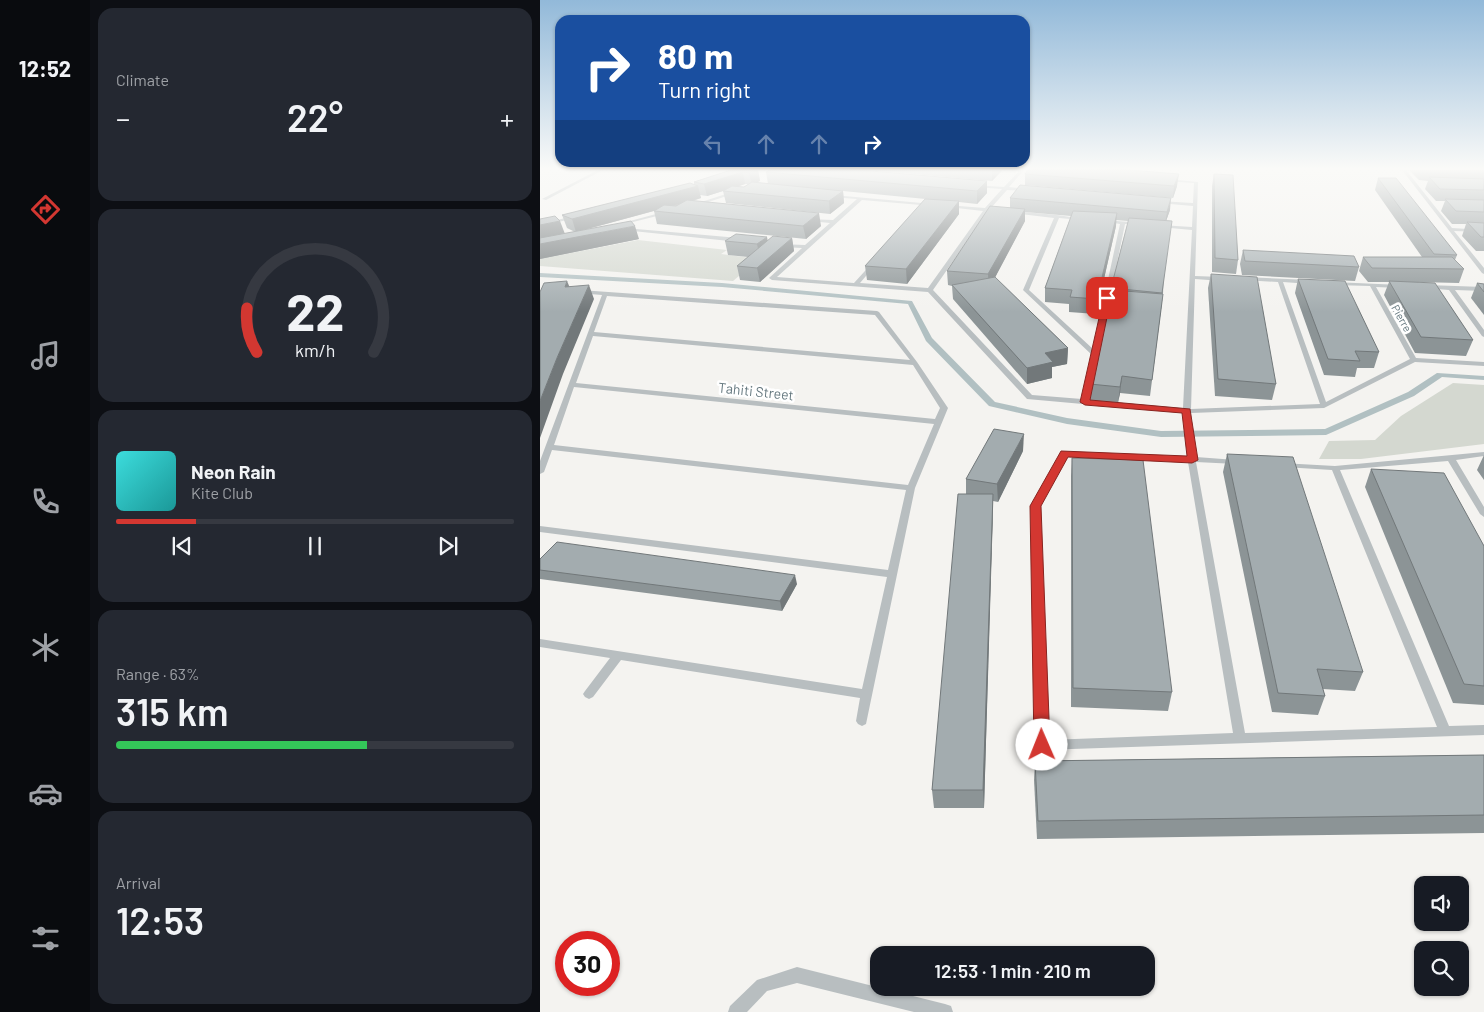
<!DOCTYPE html>
<html lang="en">
<head>
<meta charset="utf-8">
<style>
	:root { --surface:#171b24; --page:#242831; --text:#f1f3f6; --muted:#9ea1a6; --line:#363941; --accent:#d33731 }
	body { margin:0; font-family:Barlow,sans-serif; background:var(--page); color:var(--text); height:100vh; display:flex; flex-direction:column; font-size:19px; white-space:nowrap }
	* { box-sizing:border-box; margin:0 }
	p { font-size:16px; color:var(--muted) }
	.icon { flex:none; width:28px; height:28px; fill:none; stroke:currentColor; stroke-width:2; stroke-linecap:round; stroke-linejoin:round }
	.map { position:relative; flex:1; overflow:hidden }
	.drawer { display:flex; flex-direction:column; gap:8px; padding:8px; background:#0d0f14; width:450px }
	.drawer>* { flex:none }
	.banner { position:absolute; left:15px; top:15px; width:475px; height:152px; border-radius:15px; box-shadow:0 1px 4px #0004; background:#1a4fa0; color:#fff; overflow:hidden }
	.buttons { position:absolute; left:874px; top:876px; display:grid; gap:10px }
	.buttons a { display:grid; place-items:center; width:55px; height:55px; border-radius:10px; background:var(--surface); box-shadow:0 1px 4px #0004; font-size:25px }
	.speed { position:absolute; left:15px; top:931px; display:flex; gap:10px; font-size:25px; font-weight:700; text-align:center }
	.speed>* { display:grid; place-content:center; width:65px; height:65px; border-radius:50%; background:var(--surface); box-shadow:0 1px 4px #0004; line-height:1 }
	.speed .limit { border:8px solid #d22; background:#fff; color:#111 }
	.pin { position:absolute; display:grid; place-items:center; width:42px; height:42px; color:#fff; margin:-21px; border-radius:10px; box-shadow:0 2px 8px #0006 }
	.me { position:absolute; width:55px; margin:-28px; rotate:359deg; stroke-linejoin:round; filter:drop-shadow(0 0 4px #0008) }
	.turn { display:flex; align-items:center; gap:18px; height:105px; padding:0 20px; font-size:22px }
	.turn .icon { width:65px; height:65px; stroke-width:2.5 }
	.turn b { display:block; font-size:35px; line-height:42px }
	.lanes { display:flex; align-items:center; height:48px; padding:0 20px; background:#0003; justify-content:center; gap:25px; direction:ltr }
	.lanes .off { opacity:.35 }
	.big { font-size:38px; font-weight:600; line-height:1.1 }
	.drawer .tile { flex:1; display:flex; flex-direction:column; justify-content:center; gap:8px; min-width:0; padding:0 18px; border-radius:15px; background:var(--page) }
	.drawer .dial { align-items:center; gap:0 }
	.dial svg { height:130px; overflow:visible; fill:none; stroke:var(--line); stroke-width:7; stroke-linecap:round; text-anchor:middle }
	.dial text { fill:var(--text); stroke:none }
	.song { display:flex; align-items:center; gap:15px }
	.cover { width:60px; height:60px; border-radius:8px; background:linear-gradient(135deg,hsl(180 70% 55%),hsl(180 70% 35%)) }
	.played { height:5px; border-radius:2px; background:linear-gradient(90deg,var(--accent) 20%,var(--line) 20%) }
	.keys { display:flex; justify-content:space-around; direction:ltr }
	.heat { display:flex; justify-content:space-between; align-items:center; font-size:28px; direction:ltr }
	.charge { height:8px; border-radius:4px; background:linear-gradient(90deg,#34c759 63%,var(--line) 0) }
	.trip { position:absolute; left:330px; top:946px; width:285px; height:50px; border-radius:15px; background:var(--surface); box-shadow:0 1px 4px #0004; font-weight:600; line-height:50px; text-align:center }
	main { display:flex; flex:1; min-height:0 }
	.tabs { display:flex; flex-direction:column; width:90px; justify-content:space-around; align-items:center; background:#090b0e; color:var(--muted) }
	.tabs .icon { width:35px; height:35px }
	.tabs .current { color:var(--accent) }
	.tabs b { font-size:22px; color:var(--text) }
	.map>svg:first-child { display:block }
	.green { fill:#d4d8d0 }
	.lines { fill:none; stroke-linecap:round; stroke-linejoin:round }
	.stream { fill:#b1c0c2; fill-rule:evenodd }
	.minor { fill:#b8bec0; fill-rule:evenodd }
	.wall { fill:#8c9496; fill-rule:evenodd }
	.shaded-wall { fill:#72787a }
	.building { fill:#a3acaf; stroke:#72787a }
	.route { fill:#d33731; stroke:#892420 }
	.labels { text-anchor:middle; dominant-baseline:central; stroke-width:5; stroke-linejoin:round; paint-order:stroke }
	.far-street-label { font-size:11px; fill:#65787f; stroke:#fff }
	.street-label { font-size:14px; fill:#65787f; stroke:#fff }
</style>
</head>
<body>
<main>
<nav class="tabs">
<b>12:52</b>
<svg class="icon current" aria-label="directions" viewBox="0 0 24 24"><path d="M12 3l9 9-9 9-9-9zM9 14v-3h6M13 9l2 2-2 2"/></svg>
<svg class="icon" aria-label="music" viewBox="0 0 24 24"><path d="M9 18V5l10-2v13"/><circle cx="6" cy="18" r="3"/><circle cx="16" cy="16" r="3"/></svg>
<svg class="icon" aria-label="phone" viewBox="0 0 24 24"><path d="M5 4h4l2 5-3 2q2 4 5 5l2-3 5 2v4C11 20 4 13 5 4z"/></svg>
<svg class="icon" aria-label="climate" viewBox="0 0 24 24"><path d="M12 3v18M4 7l16 10M4 17L20 7"/></svg>
<svg class="icon" aria-label="car" viewBox="0 0 24 24"><path d="M5 17H2v-5l4-1 3-4h7l3 4 3 1v5h-3M9 17h6M6 11h13"/><circle cx="7" cy="17" r="2"/><circle cx="17" cy="17" r="2"/></svg>
<svg class="icon" aria-label="filters" viewBox="0 0 24 24"><path d="M4 7h16M4 17h16"/><circle cx="9" cy="7" r="2"/><circle cx="15" cy="17" r="2"/></svg>
</nav>
<section class="drawer">
<div class="tile"><p>Climate</p>
<div class="heat"><a>−</a><b class="big">22°</b><a>+</a></div>
</div>
<div class="tile dial"><svg viewBox="0 0 100 80">
<path d="M14 69A42 42 0 1 1 86 69"/>
<path d="M14 69A42 42 0 0 1 8 42" stroke="#d33731"/>
<text x="50" y="56" font-size="32" font-weight="700">22</text>
<text x="50" y="72" font-size="11">km/h</text>
</svg></div>
<div class="tile">
<div class="song"><i class="cover"></i><div><b>Neon Rain</b><p>Kite Club</p></div></div>
<div class="played"></div>
<div class="keys"><svg class="icon" aria-label="previous" viewBox="0 0 24 24"><path d="M18 5L8 12l10 7zM5 5v14"/></svg><svg class="icon" aria-label="pause" viewBox="0 0 24 24"><path d="M8 5v14M16 5v14"/></svg><svg class="icon" aria-label="next" viewBox="0 0 24 24"><path d="M6 5l10 7-10 7zM19 5v14"/></svg></div>
</div>
<div class="tile"><p>Range · 63%</p><b class="big">315 km</b><div class="charge"></div></div>
<div class="tile"><p>Arrival</p><b class="big">12:53</b></div>
</section>
<div class="map">
<svg width="944" height="1012" viewBox="0 0 944 1012">
	<rect width="100%" height="100%" fill="#f4f3f0"/>
	<!-- green -->
	<g class="green">
		<path d="M98,240L187,250L181,254L219,259L193,281L0,266V259Z"/>
		<path d="M913,383L944,385V444L821,459H779L789,441L835,440L861,416Z"/>
	</g>
	<g class="lines">
		<!-- stream -->
		<path class="stream" d="M0,273L182,283L372,301L392,338L455,402L527,418L621,431L785,429L868,392L897,373L944,376V380L902,377L874,396L786,435L621,437L527,424L449,406L386,341L368,304L182,287L0,277Z"/>
		<!-- minor -->
		<g class="minor">
			<path d="M58,170H63L6,200L2,199Z"/>
			<path d="M480,170H484L469,187L487,189L489,191L467,190L450,209H452V211H448L393,290L492,395L542,399L552,355L483,290L514,218L471,213V212L473,211L517,215L544,219L542,220L519,218L489,290L553,349L580,224L563,221L565,220L601,223V224L599,225L585,224L549,400L643,408L652,230L620,227L618,226L620,225L652,227L653,206L619,203L617,202L619,201L653,203L654,183L624,181L626,179L658,182L655,276L682,277L685,279L682,281L655,279L651,409L780,404L738,282L703,280V278L705,277L770,280L773,282L770,284L743,282L786,402L870,359L830,286L795,285L793,284V282L861,285L862,286L859,288L836,287L876,358L944,362V366L875,362L784,408L651,413L656,457L696,460L700,462L696,464L656,462L705,733L897,727L792,470L744,467L740,465L741,463L795,466L944,452V456L916,460L944,507V517L940,514L908,461L800,470L909,726L944,725V735L502,750L498,749L496,745L491,506L522,451L648,457L643,413L487,399L388,292L232,280L229,278L262,248L242,247L239,245L240,244L265,245L290,223L270,221L268,220V219L293,220L317,199L291,197L293,195L393,204L395,205L393,206L322,200L237,277L314,283L334,261L337,263L320,283L388,288L443,211L408,207H406V205L445,208L462,189L435,187L433,185L464,187ZM528,456L648,462L693,733L508,740L499,506Z"/>
			<path d="M862,170H866L912,228L944,230V232L914,231L944,268V274L942,273Z"/>
			<path d="M192,192L196,193L156,206L152,205Z"/>
			<path d="M127,211L129,212V213L81,225L79,224Z"/>
			<path d="M34,216H36V218L0,226V224Z"/>
			<path d="M85,228L199,238L202,240L199,242L83,230V229Z"/>
			<path d="M887,285L944,287V291L915,290L944,330V337L942,336L909,290L885,288L884,287Z"/>
			<path d="M40,290L337,311L339,312L377,362L408,408L375,488L326,724L322,726L318,724L316,721L320,698L81,660L53,697L49,699L45,697L43,694L45,691L70,658L0,647V639L322,689L347,577L0,532V526L348,570L366,490L12,450L4,472L0,474V461L62,295L38,293L37,292ZM67,296L335,315L370,360L54,332ZM53,336L373,365L400,408L395,419L36,383ZM34,387L394,424L368,485L14,445Z"/>
			<path d="M257,967L405,1004L411,1006L413,1012H374L257,983L227,991L207,1012H188L190,1006L217,980Z"/>
		</g>
	</g>
	<!-- wall -->
	<g class="wall">
		<path d="M191,170H218L220,181L216,182L228,184L226,172L319,170L447,193L437,204L419,202V214L367,284L327,280L325,266L396,200L303,191L304,203L290,214L186,203L183,191L167,196L160,195L161,198L153,201L281,226L266,239L117,224L114,211L44,230L99,239L0,259V219L25,234L35,232L27,228L22,215L154,185V182ZM205,184H208L204,187H197Z"/>
		<path d="M327,170H462V171L452,181Z"/>
		<path d="M869,170H944V251H936L922,236L926,224H912L901,211L905,201H896L885,189L888,181L879,180Z"/>
		<path d="M485,174L637,186L633,198L485,185Z"/>
		<path d="M674,174L698,260L696,274L672,272V186Z"/>
		<path d="M838,178L917,255L915,260L924,269L919,283L878,282L933,340L926,356L875,353L844,295L849,282H828L819,271L823,257H882L835,190Z"/>
		<path d="M470,198L630,210L626,221L623,294L610,396L580,393L578,403L548,400L550,384L569,302L571,288L588,221L576,220V226L556,314L529,312V304L505,302V288L531,216L485,212V221L455,277L528,348L527,364L512,367V378L487,384L413,299L412,286L408,285L407,271L470,208Z"/>
		<path d="M252,238L254,251L220,282L200,280L197,266L208,257L188,255L185,241H228Z"/>
		<path d="M703,250L819,267L815,281L702,275L700,264Z"/>
		<path d="M671,274L736,384L732,400L675,396L668,288Z"/>
		<path d="M758,279L839,352L834,368H817L815,377L784,375L755,293Z"/>
		<path d="M937,283L944,284V315L931,298Z"/>
		<path d="M483,451L458,502L453,501L444,808H394L392,790L426,494V479Z"/>
		<path d="M687,454L823,672L815,691L783,689L785,696L778,715L732,712L683,472Z"/>
		<path d="M944,455V480L937,470Z"/>
		<path d="M532,458L632,692L628,711L531,707V476Z"/>
		<path d="M831,469L944,546V705L913,703L825,487Z"/>
		<path d="M0,559L257,584L242,611L0,579Z"/>
		<path d="M944,755V833L497,839L494,780L495,761Z"/>
	</g>
	<!-- shaded-wall -->
	<g class="shaded-wall">
		<path d="M215,170H218L220,181L212,185L209,173Z"/>
		<path d="M452,170H462L452,181Z"/>
		<path d="M203,172L205,184L167,196L164,184Z"/>
		<path d="M639,174L637,186L633,198L634,186Z"/>
		<path d="M447,181V193L437,204V191Z"/>
		<path d="M158,186L161,198L36,232L32,219Z"/>
		<path d="M303,191L304,203L290,214L289,201Z"/>
		<path d="M631,198L630,210L625,224L627,212Z"/>
		<path d="M419,201V214L367,284L366,269Z"/>
		<path d="M485,209V221L449,289L448,274Z"/>
		<path d="M279,213L281,226L266,239L263,226Z"/>
		<path d="M577,213L576,226L556,314L557,299Z"/>
		<path d="M20,221L25,234L0,239V225Z"/>
		<path d="M95,226L99,239L0,259V244Z"/>
		<path d="M227,237L230,251L220,258L217,244Z"/>
		<path d="M252,238L254,251L220,282L217,268Z"/>
		<path d="M27,281L33,295L25,287Z"/>
		<path d="M49,285L54,299L23,374L0,438V401L17,358Z"/>
		<path d="M528,348L527,364L512,367V378L487,384V368L505,353Z"/>
		<path d="M582,376L580,393L578,403L580,387Z"/>
		<path d="M484,434L483,451L458,502L457,484Z"/>
		<path d="M453,494V512L444,808L443,790Z"/>
		<path d="M255,575L257,584L242,611L240,601Z"/>
	</g>
	<!-- building -->
	<g class="building">
		<path d="M191,170H215L209,173L203,172L164,184L154,182Z"/>
		<path d="M230,170H319L447,181L437,191L226,172Z"/>
		<path d="M488,170H589L639,174L634,186L485,174Z"/>
		<path d="M674,174L693,175L698,260L675,258Z"/>
		<path d="M889,177L944,179V190L900,189Z"/>
		<path d="M838,178H856L917,255L894,254Z"/>
		<path d="M212,182L303,191L289,201L183,191L192,186L204,187Z"/>
		<path d="M150,183L158,186L32,219L22,215Z"/>
		<path d="M480,185L631,198L627,212L470,198Z"/>
		<path d="M385,199L419,201L366,269L325,266Z"/>
		<path d="M905,199L944,200V212L916,211Z"/>
		<path d="M147,200L279,213L263,226L114,211L124,205L136,206Z"/>
		<path d="M450,206L485,209L448,274L407,271Z"/>
		<path d="M533,211L577,213L557,299L530,297L532,290L505,288Z"/>
		<path d="M15,216L20,221L0,225V219Z"/>
		<path d="M589,218L632,221L622,293L571,288Z"/>
		<path d="M91,221L95,226L0,244V238Z"/>
		<path d="M927,222L944,223V237H941Z"/>
		<path d="M196,234L227,237L217,244L185,241Z"/>
		<path d="M233,236L252,238L217,268L197,266Z"/>
		<path d="M703,250L814,256L819,267L705,261Z"/>
		<path d="M823,257H912L924,269L832,268Z"/>
		<path d="M671,274L717,277L736,384L678,379Z"/>
		<path d="M455,277L528,348L505,353L513,362L487,368L412,285Z"/>
		<path d="M758,279L805,281L839,352L815,351L820,361L788,359Z"/>
		<path d="M27,281L25,287L49,285L17,358L0,401V292L4,283Z"/>
		<path d="M849,281L895,283L933,340L881,337Z"/>
		<path d="M937,283L944,284V292Z"/>
		<path d="M572,290L623,294L612,380L582,376L580,387L550,384Z"/>
		<path d="M454,429L484,434L457,484L426,479Z"/>
		<path d="M687,454L753,457L823,672L777,669L785,696L738,693Z"/>
		<path d="M532,458L603,460L632,692L533,688Z"/>
		<path d="M831,469L904,473L944,546V686L924,684Z"/>
		<path d="M418,494H453L443,790H392Z"/>
		<path d="M17,542L255,575L240,601L0,570V559Z"/>
		<path d="M944,755V815L498,821L495,761Z"/>
	</g>
	<!-- sky -->
	<linearGradient id="sky" x2="0" y2="1"><stop stop-color="#92b9d9"/><stop offset="0.54" stop-color="#fafaf8"/><stop offset="1" stop-color="#fafaf8" stop-opacity="0"/></linearGradient>
	<rect width="944" height="312" fill="url(#sky)"/>
	<!-- route -->
	<path class="route" d="M564,296L571,298L550,400L650,409L658,460L652,463L528,457L501,506L510,745L508,749L502,751L496,749L494,745L490,506L521,451L647,456L642,413L545,405L540,402Z"/>
	<g class="labels">
		<!-- far-street labels -->
		<g class="far-street-label">
			<text transform="translate(862 318) rotate(61)">Pierre</text>
		</g>
		<!-- street labels -->
		<g class="street-label">
			<text transform="translate(216 391) rotate(6)">Tahiti Street</text>
		</g>
	</g>
</svg>
<div class="buttons">
<a><svg class="icon" aria-label="sound" viewBox="0 0 24 24"><path d="M4 9h4l5-4v14l-5-4H4zM17 9q2 3 0 6"/></svg></a>
<a><svg class="icon" aria-label="search" viewBox="0 0 24 24"><circle cx="10" cy="10" r="6"/><path d="M15 15l6 6"/></svg></a>
</div>
<div class="speed"><div class="limit">30</div></div>
<div class="pin" style="left:567px;top:298px;background:#d93025"><svg class="icon" aria-label="arrive" viewBox="0 0 24 24"><path d="M6 21V4h12l-3 4 3 4H6"/></svg></div>
<svg class="me" style="left:502px;top:745px" viewBox="-20 -20 40 40"><circle r="19" fill="#fff"/><path d="M0-13L10 11 0 6-10 11z" fill="#d33731"/></svg>
<div class="trip">12:53 · 1 min · 210 m</div>
<div class="banner">
<div class="turn"><svg class="icon" aria-label="right" viewBox="0 0 24 24"><path d="M7 20v-9h11M14 6l5 5-5 5"/></svg><div><b>80 m</b>Turn right</div></div>
<div class="lanes"><svg class="icon off" aria-label="left" viewBox="0 0 24 24"><path d="M17 20v-9H6M10 6l-5 5 5 5"/></svg><svg class="icon off" aria-label="ahead" viewBox="0 0 24 24"><path d="M12 20V5M6 11l6-6 6 6"/></svg><svg class="icon off" aria-label="ahead" viewBox="0 0 24 24"><path d="M12 20V5M6 11l6-6 6 6"/></svg><svg class="icon" aria-label="right" viewBox="0 0 24 24"><path d="M7 20v-9h11M14 6l5 5-5 5"/></svg></div>
</div>
</div>
</main>
</body>
</html>
